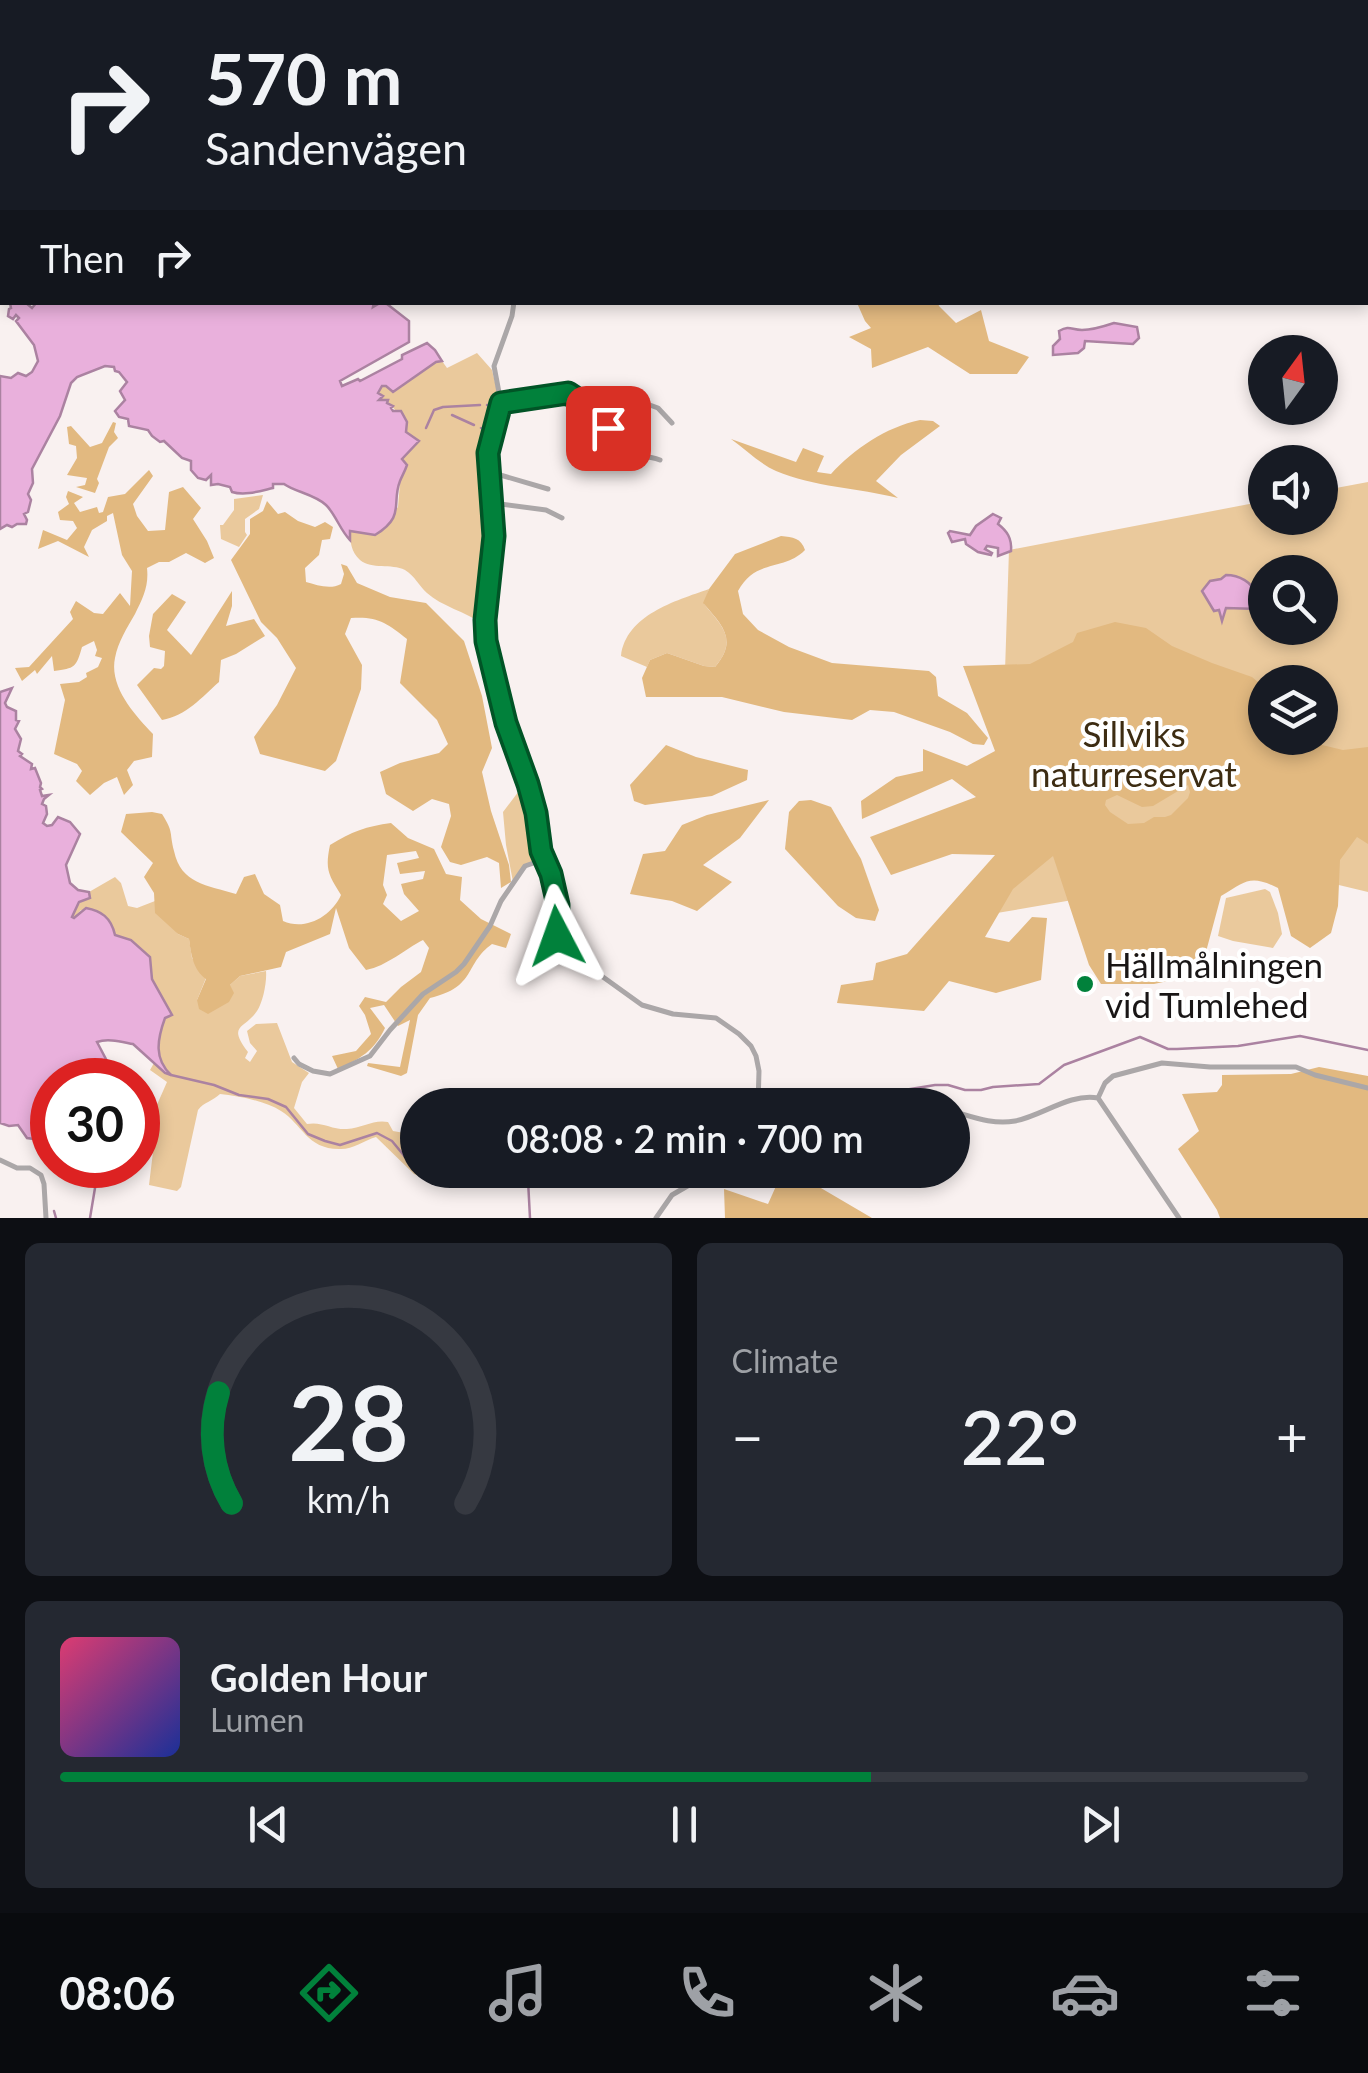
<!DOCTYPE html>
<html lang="en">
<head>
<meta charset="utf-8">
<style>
	:root { --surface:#171b24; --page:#242831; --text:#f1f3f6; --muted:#9ea1a6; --line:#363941; --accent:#01813b }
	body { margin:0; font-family:Lato,sans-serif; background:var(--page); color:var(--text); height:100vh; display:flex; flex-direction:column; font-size:38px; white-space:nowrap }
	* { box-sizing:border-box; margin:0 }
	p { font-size:32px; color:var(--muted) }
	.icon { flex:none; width:55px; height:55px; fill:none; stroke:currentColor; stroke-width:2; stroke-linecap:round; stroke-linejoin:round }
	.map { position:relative; height:1218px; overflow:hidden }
	.panel { display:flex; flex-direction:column; gap:25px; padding:25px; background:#0d0f14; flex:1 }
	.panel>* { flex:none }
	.hud { position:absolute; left:0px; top:0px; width:1370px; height:305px; box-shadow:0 5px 15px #0003; background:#171b24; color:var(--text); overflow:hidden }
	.needle { width:65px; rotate:15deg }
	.fabs { position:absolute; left:1248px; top:335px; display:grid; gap:20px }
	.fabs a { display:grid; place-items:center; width:90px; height:90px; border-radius:50%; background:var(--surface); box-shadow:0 5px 15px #0003; font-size:50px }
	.speed { position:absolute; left:30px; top:1058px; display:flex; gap:20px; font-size:50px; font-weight:700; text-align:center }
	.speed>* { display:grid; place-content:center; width:130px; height:130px; border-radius:50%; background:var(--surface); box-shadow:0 5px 15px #0003; line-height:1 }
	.speed .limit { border:15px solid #d22; background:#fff; color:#111 }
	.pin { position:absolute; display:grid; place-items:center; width:85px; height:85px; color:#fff; margin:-42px; border-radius:20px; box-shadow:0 5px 15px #0006 }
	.me { position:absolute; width:110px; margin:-55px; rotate:356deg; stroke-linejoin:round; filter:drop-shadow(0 0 8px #0008) }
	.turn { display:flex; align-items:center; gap:35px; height:210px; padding:0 40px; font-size:45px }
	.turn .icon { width:130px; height:130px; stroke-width:2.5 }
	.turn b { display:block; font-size:70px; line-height:85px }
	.then { display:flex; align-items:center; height:95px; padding:0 40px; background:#0003; gap:20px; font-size:38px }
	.big { font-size:75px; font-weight:600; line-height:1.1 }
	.panel .card { flex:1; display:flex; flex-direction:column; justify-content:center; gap:15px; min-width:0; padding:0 35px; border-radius:15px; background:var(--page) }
	.panel .dial { align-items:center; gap:0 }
	.dial svg { height:260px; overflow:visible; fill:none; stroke:var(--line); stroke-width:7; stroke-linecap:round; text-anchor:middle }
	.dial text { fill:var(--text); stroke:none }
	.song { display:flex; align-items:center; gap:30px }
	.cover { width:120px; height:120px; border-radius:15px; background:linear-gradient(135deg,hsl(340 70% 55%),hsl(230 70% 35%)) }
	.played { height:10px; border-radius:5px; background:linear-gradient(90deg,var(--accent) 65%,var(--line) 65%) }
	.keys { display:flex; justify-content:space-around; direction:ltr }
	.heat { display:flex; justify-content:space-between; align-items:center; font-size:55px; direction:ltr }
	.panel .tiles { flex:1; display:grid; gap:25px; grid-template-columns:1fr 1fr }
	.card:last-child { grid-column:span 2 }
	.trip { position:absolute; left:400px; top:1088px; width:570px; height:100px; border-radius:50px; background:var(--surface); box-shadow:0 5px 15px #0003; font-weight:600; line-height:100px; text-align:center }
	.tabs { display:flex; height:160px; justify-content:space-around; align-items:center; background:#090b0e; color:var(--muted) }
	.tabs .icon { width:70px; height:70px }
	.tabs .active { color:var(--accent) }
	.tabs b { font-size:45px; color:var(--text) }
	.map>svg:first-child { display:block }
	.green { fill:#eac99c; fill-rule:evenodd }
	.forest { fill:#e2b980; fill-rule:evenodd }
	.water { fill:#e9b0dc; stroke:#ab82a1; stroke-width:2.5 }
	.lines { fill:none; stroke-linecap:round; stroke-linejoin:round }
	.stream { stroke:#ab82a1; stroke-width:2.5 }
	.minor { stroke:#aba7a8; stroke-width:5 }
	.route-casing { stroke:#015426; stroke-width:25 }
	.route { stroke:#01813b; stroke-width:18 }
	.poi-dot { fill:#01813b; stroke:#fff; stroke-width:4 }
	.labels { text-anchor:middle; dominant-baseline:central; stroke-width:8; stroke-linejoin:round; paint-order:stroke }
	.park-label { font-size:35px; fill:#3d2c12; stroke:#fff }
	.poi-label { font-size:35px; fill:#191616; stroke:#fff; text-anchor:start }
</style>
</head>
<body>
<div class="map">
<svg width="1368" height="1218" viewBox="0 0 1368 1218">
	<rect width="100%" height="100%" fill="#f9f1f0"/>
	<!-- green -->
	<g class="green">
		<path d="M477,353L492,370L499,399L495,420H490L488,426L492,429L483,453L484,461L478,462L480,478L488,486L491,534L483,624C466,612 441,606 427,593C419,586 415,576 405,570C391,563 372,570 360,560C351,552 350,541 350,531L375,535L398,507L402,459L411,447L417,444L411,435L406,433L397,412L387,401H379L378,394L381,386H386L394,392L436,362L442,361L447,368Z"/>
		<path d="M1368,482V892L1264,867L997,913L1009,550L1265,501V518H1320V491ZM1265,572H1320V628H1265ZM1265,682H1320V738H1265Z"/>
		<path d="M263,495L259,509L245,519V532L247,535L239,547L221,539L220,525H223L234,510V499Z"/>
		<path d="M709,589L704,604C723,627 738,640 715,667L704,666L667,653L650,660L647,667L621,656C626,615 675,601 709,589Z"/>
		<path d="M525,783L540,855L539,859L523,866L513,882L506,845L503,812Z"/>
		<path d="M115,877L121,883L128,906L137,908L155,901L178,934L189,939L192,958L206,978L197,1000L230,985L240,976L266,971C267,982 263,1002 257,1011C244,1030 227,1024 248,1052L245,1058L250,1062L257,1051L250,1043L247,1031L256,1024L277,1023L292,1062L309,1073L302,1082L294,1108L307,1124C322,1121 332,1130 347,1129C362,1128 374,1119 388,1122L393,1131L410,1134L414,1158L417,1161L418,1170H440L463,1176L478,1173L498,1176L518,1170H616L608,1183L602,1186L565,1182L490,1187L428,1180L414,1174L376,1137C363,1141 352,1150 339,1149C307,1149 302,1124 281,1111C265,1101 239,1096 220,1094C213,1101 204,1102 198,1110L181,1187L177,1191L149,1185L157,1119L156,1107L167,1082L150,1070L154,1063L165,1073L168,1071C152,1057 158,1036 165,1018L171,1014L152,979L150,957L131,940L115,935C112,916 99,909 81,910L74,918L72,917C75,905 81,902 90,894L89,892Z"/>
		<path d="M1265,889L1270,892L1278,913L1282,934L1273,948L1233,941L1218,936L1226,898Z"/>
	</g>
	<!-- forest -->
	<g class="forest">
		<path d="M857,303H938L939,306L956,323L981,310L989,341L1029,357L1017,374H970L928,347L872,368L871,349L849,337L871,328L865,321Z"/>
		<path d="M920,420L933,421L940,426L901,455L876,481L898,498C859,488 813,487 776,471C760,464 745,449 731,439L796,462L803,448L824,456L817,472L831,474C854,449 886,427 920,420Z"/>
		<path d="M113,422L116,423L114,432L118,438L109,447L97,479L99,483L95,493L76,487L85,485L87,478L67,475L77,458L76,446L69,444L67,427L71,426L90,447L102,443Z"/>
		<path d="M149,470L153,476L133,504L137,516L148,531L165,530L169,492L183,487L201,508L193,519L207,541L214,558L205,563L186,553L169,562H159L147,568C149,586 143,598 135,614C127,628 118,642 115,658C109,687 135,715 153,734L152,757L134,761L127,770L133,785L124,795L117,777L104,783L90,795L76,781L82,771L77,764L54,754L65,700L60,684L79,682L87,677L86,673L98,667L102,658L95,656L97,650L94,641L82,647C76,668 75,668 54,671L52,656L37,674L35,670L22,681L15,668L29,667L73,619L70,612L76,601L94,613L103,614L120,593L130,606L132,571L122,555L113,513L107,516V521L92,530L84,547L89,557L58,541L38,549L43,530L67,540L77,528L73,521L60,520L58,512L69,504L66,497L68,491L83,497L74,503L80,512L97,507L99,513L103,512L108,497L125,494Z"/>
		<path d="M267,501L278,514L285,512L298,521L315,527L325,522L333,527L330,539L322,540L319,555L305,568L306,582C317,585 330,590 341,584L344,574L341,564L347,566L357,583L390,597L426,603L464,641L482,696L492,748L482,772L491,811L509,865L511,882L501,888L499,863L487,857L461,865L450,862L441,847L451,816L449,804L432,799L413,811L386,794L380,772L400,763L439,753L448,744L437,720L400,683L407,639C387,623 377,616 351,618L345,634L362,665L361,689L336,761L325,771L260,754L254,737L277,705L296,668L277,638L261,622L231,560L250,534V519L263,511Z"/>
		<path d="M781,536C793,537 801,538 805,550C783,572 756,558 738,591L743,614L758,630L789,647L832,663L929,671L936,677L938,696L967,713L988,738L984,745L973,744L950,732L894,712L870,710L852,720L784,712L722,697H646L642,678L650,660L667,653L704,666L715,667C738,640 723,626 703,603L709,589L735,554Z"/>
		<path d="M232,591V606L226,626L254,619L265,636L236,654L221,660L219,682C202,697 186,716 162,720L137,685L154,668L161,669L164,666L165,651L150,647L149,636L153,614L172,594L186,602L167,630L191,655Z"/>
		<path d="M1115,622L1146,628L1172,646L1212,663L1252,677L1265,688V738H1310L1322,745L1343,750L1368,747V844L1357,837L1340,860L1338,906L1331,933L1310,948L1291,936L1278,888C1250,874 1246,881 1221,896L1200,974L1154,984H1101L1089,965L1053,856L1013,889L985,937L1009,942L1032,917L1047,918L1041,980L996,993L949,981L924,1011L837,1003L841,985L873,980L876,963L907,954L995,855L952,854L891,875L870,837L976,797L952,779L862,819L861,801L896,777L923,771V749L967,766L995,751L963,666L1030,664L1073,642L1077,633ZM1188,785L1190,792L1188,798L1171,815L1165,817H1154L1144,823L1128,824L1110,812L1105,805L1106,800L1117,795L1142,807L1153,806Z"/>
		<path d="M666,745L696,757L748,770L747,780L712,796L645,805L634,801L630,785Z"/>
		<path d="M769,800L740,838L703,865L732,882L697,911L672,901L630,894L643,854L665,851L682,825L707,815Z"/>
		<path d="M811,800L831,807L861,859L879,910L875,921L856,918L838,906L785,849L789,812L799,801Z"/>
		<path d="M152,812L162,814C174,833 169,831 174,851C181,884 207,885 236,894L244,877L255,874L264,894L280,905L283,921C305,931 331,917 341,895C328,874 325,869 330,845C351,832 367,826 391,823L408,838L434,849L446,874L462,877L460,900L481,919L511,934L506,948L492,944C464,964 477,987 430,998L418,1015L407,1073L401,1076L367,1066L368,1063L400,1067L410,1020L398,1026L384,1005L370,1008L385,1028C374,1051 360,1059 338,1069L332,1056L356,1051L371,1034L365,1015L359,1006L365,997L386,1002L401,987L421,972L429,948L423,940C405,949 387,966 366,970L349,948L336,908L330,934L286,952L281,967L240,976L230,985L234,993L229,1002L208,1014L199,1009L197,1000L206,979C193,970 191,954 189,939L178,934L155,913L154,893L144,877L153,863L121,832L126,814ZM416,851L419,858L397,863L400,874L425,871L423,879L401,884L404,894L419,911L401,921L383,904L387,895L383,885L387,855Z"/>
		<path d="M1319,1067L1368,1076V1218H1220L1217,1210L1178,1149L1199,1131L1182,1094L1217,1092L1222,1085V1075L1291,1074Z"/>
		<path d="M797,1174L872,1218H725L724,1189L768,1204L781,1175Z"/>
	</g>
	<!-- water -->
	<g class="water">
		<path d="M0,0H493V2H2V157L0,158Z"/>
		<path d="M37,302H374L373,307L380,303L387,304L409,321V342L340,381L342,386L358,379L360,381L402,359V355L427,343L435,350L442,361L436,362L393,392L386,386H382L378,393L383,396L379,400H388L387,403L393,406L391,408L393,411H401L407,422L406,432L419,441L402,459L407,465C405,471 402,476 400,481C391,504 406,516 375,535L350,531V540C340,530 336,515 326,505C314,494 295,492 284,484H273V488C260,491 245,496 232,492L230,487L218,484L211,485V475L206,480L198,478L191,470V461L182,458L164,441L160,442L152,436L148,430L129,426L128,419L119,417L115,411L125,400L120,391L127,382L119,372L115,371L114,367L105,366L77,377L71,383L60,416L32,469L33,483L28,494L31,500L28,512L24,514L27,520L26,524H17L12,527L7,525L0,529V376L11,378L18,373L26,376L32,372L38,361L34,345L16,321L19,318L16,315L13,319L8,316L9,309L11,308L10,303H26L32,308Z"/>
		<path d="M1114,323L1137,327L1139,338L1133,344L1085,341L1084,348L1078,353L1053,355V346L1060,339L1059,331C1070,325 1071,330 1082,330C1093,330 1105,326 1114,323Z"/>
		<path d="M993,514L1001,518L998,524C1007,531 1012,538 1011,551L998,556V548L987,546L985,549L992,553L991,555L978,552L966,544L965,539L952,542L948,533L950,531L970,535L976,526Z"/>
		<path d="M1226,575C1238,575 1254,582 1255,595L1265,596V605L1259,609L1226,608L1222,621L1219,610L1214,611L1202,591L1210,581L1221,579Z"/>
		<path d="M12,688L5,703L7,707L16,711V720L19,721L15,729L21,739L18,751L22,754L20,756L32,764L31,769L35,768L41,783L40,787L42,789L40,790L42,796L49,795L44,799L42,804L46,806L47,814L43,823L47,826L52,825L58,817L70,822L80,834L66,865L70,883L78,890L89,892L90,898L79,902L72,917L74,918L86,908C101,911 111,917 115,935L131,940L150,957L152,979L172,1015L165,1018C157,1040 154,1059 171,1075L165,1073L133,1044C122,1042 108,1038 97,1042L109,1065L89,1080H52V1124L49,1127V1141L27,1138L18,1125L9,1126L0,1123V692Z"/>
	</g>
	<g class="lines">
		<!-- stream -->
		<g class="stream">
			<path d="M982,0L988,2"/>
			<path d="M487,405H498"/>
			<path d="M452,415L474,425"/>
			<path d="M426,428L434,410L443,407L480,405"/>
			<path d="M481,428L489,432"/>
			<path d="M171,1075L214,1085L239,1095L268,1099L286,1107L308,1134L325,1141L340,1145L377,1133L392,1141L415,1169L428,1176L493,1181L546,1178L560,1174L596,1180L608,1177L613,1170"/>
			<path d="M671,1105L687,1098L699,1103L714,1104L725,1102L763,1103L840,1094L886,1093L935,1085H948L965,1090H981L993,1087L1039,1084L1064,1065L1140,1037L1168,1049H1177L1238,1046L1300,1036L1368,1050"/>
			<path d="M528,1180L530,1218"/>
			<path d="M96,1183V1181"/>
			<path d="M54,1211L56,1218"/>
			<path d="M90,1218L95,1188"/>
		</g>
		<!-- minor -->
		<g class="minor">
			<path d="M1139,0L1141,2"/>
			<path d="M646,2L649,0"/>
			<path d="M514,302L512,316L494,366L501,403L488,453L494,536L485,634L487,652L506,723L532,797L541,851L551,874L558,905L557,936L571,954L642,1005L673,1014L716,1018L739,1034L751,1046L756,1056L759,1071L758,1105"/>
			<path d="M501,403L567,393C577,400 582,409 589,418C607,440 627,412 647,404L658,408L672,423"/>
			<path d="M608,428L615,437L620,455C633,459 647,454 660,460"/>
			<path d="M490,474H497L548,489"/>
			<path d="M493,503L546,510L562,518"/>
			<path d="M294,1058L299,1064L313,1071L330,1074L370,1056L390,1030L423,994L456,972L464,964L490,926L501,901L525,866L545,859"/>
			<path d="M1098,1098L1105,1083L1113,1076L1162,1063L1210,1067H1296L1315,1075L1368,1088"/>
			<path d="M804,1105C841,1095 897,1094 933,1105"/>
			<path d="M952,1111C973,1117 993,1125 1015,1121C1042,1116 1069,1093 1098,1098L1179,1218"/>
			<path d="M0,1160L17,1168H30L41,1175L44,1184L46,1218"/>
			<path d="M656,1218L672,1195L715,1170"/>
		</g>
	</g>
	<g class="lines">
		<defs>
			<path id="route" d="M557,936L558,905L551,874L541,851L536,813L528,784L506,723L486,641L485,620L494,536L488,453L501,403L568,393L574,397L597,426L608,428"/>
		</defs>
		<!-- route casing -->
		<use href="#route" class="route-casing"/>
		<!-- route -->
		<use href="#route" class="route"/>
	</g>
	<!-- markers -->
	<circle class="poi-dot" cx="1085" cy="984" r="10"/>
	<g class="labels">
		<!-- park labels -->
		<g class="park-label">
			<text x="1134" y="733">Sillviks<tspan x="1134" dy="40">naturreservat</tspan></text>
		</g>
		<!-- poi labels -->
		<g class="poi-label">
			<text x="1105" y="964">Hällmålningen<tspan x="1105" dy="40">vid Tumlehed</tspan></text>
		</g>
	</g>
</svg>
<div class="fabs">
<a><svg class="needle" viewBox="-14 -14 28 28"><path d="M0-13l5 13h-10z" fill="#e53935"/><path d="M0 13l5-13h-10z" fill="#9ea1a6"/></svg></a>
<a><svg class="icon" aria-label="sound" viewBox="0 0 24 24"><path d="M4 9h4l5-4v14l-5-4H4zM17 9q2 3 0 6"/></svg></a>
<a><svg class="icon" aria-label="search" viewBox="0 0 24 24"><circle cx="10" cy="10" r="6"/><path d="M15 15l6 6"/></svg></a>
<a><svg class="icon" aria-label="layers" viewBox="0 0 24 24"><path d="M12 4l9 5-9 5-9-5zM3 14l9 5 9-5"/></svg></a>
</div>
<div class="speed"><div class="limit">30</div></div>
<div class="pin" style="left:608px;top:428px;background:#d93025"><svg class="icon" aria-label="arrive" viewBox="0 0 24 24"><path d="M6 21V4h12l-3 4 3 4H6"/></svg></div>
<svg class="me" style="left:557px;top:936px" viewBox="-20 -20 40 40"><path d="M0-17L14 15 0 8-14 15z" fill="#01813b" stroke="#fff" stroke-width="4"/></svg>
<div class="trip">08:08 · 2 min · 700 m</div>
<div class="hud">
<div class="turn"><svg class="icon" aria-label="right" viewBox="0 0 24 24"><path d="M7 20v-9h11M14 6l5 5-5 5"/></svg><div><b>570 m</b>Sandenvägen</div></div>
<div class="then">Then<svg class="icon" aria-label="right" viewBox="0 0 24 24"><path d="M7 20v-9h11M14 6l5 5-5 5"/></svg></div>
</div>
</div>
<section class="panel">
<div class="tiles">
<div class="card dial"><svg viewBox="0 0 100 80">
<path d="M14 69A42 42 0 1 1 86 69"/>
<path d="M14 69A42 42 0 0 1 10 35" stroke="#01813b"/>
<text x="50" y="56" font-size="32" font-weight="700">28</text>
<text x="50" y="72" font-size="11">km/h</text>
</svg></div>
<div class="card"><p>Climate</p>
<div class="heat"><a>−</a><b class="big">22°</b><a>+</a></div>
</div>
<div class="card">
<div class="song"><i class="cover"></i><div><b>Golden Hour</b><p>Lumen</p></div></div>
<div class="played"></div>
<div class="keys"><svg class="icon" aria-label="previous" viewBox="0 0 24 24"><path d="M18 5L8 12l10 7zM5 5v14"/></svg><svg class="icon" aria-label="pause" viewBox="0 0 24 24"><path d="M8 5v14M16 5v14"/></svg><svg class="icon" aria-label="next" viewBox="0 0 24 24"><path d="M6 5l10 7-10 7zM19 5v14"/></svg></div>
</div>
</div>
</section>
<nav class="tabs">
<b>08:06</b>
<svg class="icon active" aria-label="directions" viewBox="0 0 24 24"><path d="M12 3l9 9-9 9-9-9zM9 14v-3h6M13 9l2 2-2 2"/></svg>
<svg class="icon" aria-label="music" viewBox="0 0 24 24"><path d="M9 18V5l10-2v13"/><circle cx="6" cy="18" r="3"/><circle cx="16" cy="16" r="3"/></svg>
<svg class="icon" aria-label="phone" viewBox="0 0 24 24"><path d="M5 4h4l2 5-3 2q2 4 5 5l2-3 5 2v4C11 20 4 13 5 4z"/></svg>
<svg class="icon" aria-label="climate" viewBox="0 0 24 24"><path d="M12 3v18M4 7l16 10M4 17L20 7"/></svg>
<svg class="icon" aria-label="car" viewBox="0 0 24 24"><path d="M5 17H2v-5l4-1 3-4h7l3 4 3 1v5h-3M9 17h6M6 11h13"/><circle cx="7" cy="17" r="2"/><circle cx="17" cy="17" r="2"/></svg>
<svg class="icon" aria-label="filters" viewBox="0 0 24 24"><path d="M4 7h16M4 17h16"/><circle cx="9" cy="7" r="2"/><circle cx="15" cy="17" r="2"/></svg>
</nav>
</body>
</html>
